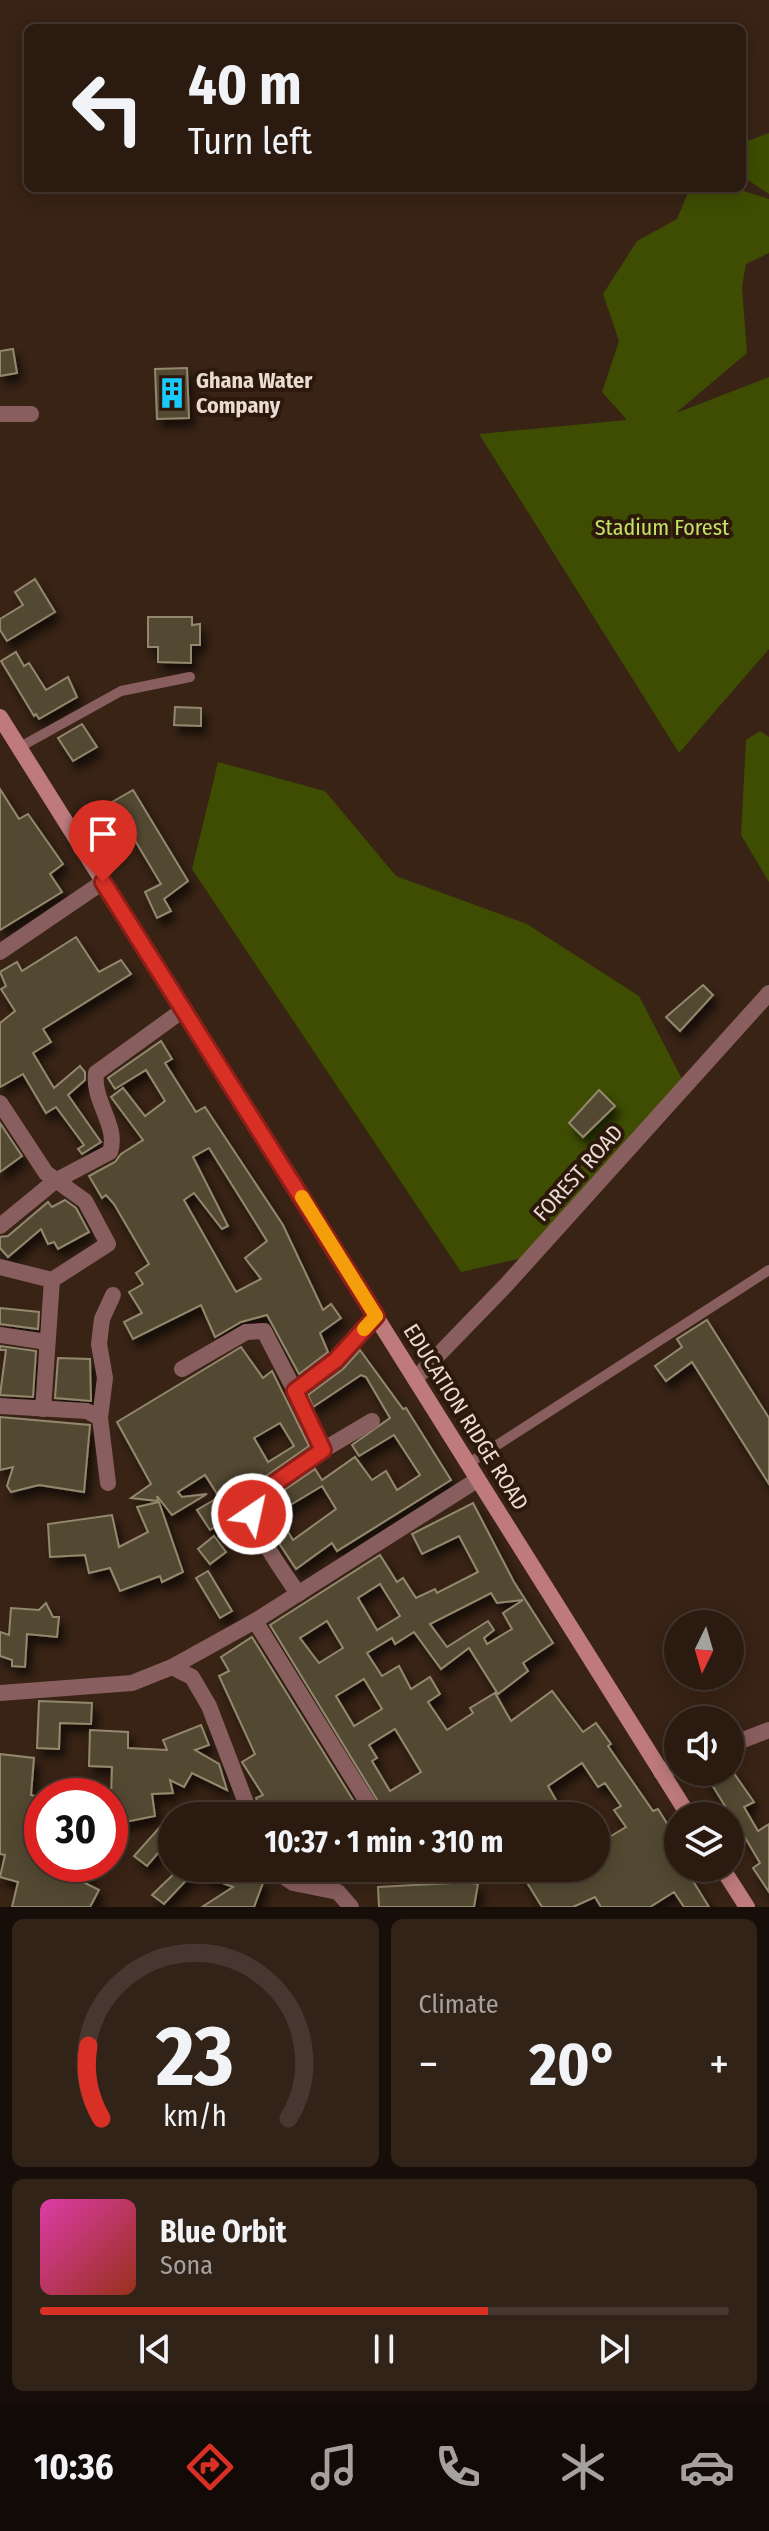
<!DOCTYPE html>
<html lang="en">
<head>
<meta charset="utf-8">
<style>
	:root { --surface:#2a1a10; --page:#322319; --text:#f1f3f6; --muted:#a5a19f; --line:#463830; --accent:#d93025 }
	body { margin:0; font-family:"Fira Sans Condensed",sans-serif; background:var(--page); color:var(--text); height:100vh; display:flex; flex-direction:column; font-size:30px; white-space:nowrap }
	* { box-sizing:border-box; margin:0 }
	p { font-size:26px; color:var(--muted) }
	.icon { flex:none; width:44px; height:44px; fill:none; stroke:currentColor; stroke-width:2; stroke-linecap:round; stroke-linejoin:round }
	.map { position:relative; height:1907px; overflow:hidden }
	.drawer { display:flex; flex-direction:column; gap:12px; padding:12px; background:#170e09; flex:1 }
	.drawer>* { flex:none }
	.hud { position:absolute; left:24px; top:24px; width:722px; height:168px; border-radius:12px; box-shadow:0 4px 20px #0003,0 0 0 2px var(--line); background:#2a1a10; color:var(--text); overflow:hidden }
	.needle { width:52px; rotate:185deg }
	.controls { position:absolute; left:664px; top:1610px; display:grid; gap:16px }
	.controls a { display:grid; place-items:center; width:80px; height:80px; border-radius:50%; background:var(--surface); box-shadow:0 4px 20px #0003,0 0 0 2px var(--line); font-size:40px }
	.speed { position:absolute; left:24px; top:1778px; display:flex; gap:16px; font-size:40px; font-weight:700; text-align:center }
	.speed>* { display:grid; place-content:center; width:104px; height:104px; border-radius:50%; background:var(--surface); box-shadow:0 4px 20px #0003,0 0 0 2px var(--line); line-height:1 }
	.speed .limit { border:12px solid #d22; background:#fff; color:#111 }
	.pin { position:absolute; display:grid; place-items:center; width:68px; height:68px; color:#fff; margin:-82px -34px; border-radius:50% 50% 50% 0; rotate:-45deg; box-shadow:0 0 8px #0007 }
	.pin .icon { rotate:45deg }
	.me { position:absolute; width:88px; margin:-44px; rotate:34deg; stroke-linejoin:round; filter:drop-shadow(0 0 6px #0008) }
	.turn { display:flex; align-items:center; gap:28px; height:168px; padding:0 32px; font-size:36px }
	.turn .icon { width:104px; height:104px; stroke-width:2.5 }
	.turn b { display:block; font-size:56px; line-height:68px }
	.big { font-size:60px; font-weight:700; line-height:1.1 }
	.drawer .card { flex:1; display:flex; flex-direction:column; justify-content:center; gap:12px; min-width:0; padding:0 28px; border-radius:12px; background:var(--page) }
	.drawer .dial { align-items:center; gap:0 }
	.dial svg { height:208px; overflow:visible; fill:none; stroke:var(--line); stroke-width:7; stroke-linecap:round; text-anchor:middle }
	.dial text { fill:var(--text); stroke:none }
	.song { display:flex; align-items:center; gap:24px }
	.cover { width:96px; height:96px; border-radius:12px; background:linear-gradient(135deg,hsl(320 70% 55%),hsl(10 70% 35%)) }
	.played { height:8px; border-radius:4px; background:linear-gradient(90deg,var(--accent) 65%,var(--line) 65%) }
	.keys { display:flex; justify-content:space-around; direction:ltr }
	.heat { display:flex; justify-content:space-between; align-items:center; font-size:44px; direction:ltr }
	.drawer .tiles { flex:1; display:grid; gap:12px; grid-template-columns:1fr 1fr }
	.card:last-child { grid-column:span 2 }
	.trip { position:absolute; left:158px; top:1802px; width:452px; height:80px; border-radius:40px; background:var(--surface); box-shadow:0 4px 20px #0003,0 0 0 2px var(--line); font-weight:700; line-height:80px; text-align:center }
	.dock { display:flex; height:128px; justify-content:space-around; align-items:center; background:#110a06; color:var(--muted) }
	.dock .icon { width:56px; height:56px }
	.dock .selected { color:var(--accent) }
	.dock b { font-size:36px; color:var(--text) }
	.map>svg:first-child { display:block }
	.green { fill:#3e4d02 }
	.building { fill:#534931; stroke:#93886d; stroke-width:2; fill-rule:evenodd; filter:url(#shadow) }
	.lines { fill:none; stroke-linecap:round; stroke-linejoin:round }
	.lane { stroke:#895e5e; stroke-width:10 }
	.street { stroke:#895e5e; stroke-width:16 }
	.secondary { stroke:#bf7b7c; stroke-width:16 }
	.route-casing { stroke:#8d1f18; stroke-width:20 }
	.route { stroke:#d93025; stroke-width:14 }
	.slow { stroke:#f59e0b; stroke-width:14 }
	.labels { text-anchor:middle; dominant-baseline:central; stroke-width:8; stroke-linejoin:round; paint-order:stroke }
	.poi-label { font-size:22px; font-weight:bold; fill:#eadcd3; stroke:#2d190c; text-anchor:start }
	.park-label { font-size:22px; fill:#c2e265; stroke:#2d190c }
	.street-label { font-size:22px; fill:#eadcd3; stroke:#2d190c }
</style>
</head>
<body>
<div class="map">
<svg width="769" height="1907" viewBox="0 0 769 1907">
	<defs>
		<filter id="shadow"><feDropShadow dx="5" dy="8" stdDeviation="4" flood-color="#0009"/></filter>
	</defs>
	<rect width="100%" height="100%" fill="#382315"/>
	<!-- green -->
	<g class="green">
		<path d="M769,133V194L742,176V143Z"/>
		<path d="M690,188H735L769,199V253L746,264L742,287L747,353L676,413L769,377V649L679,753L479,434L627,420L602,392L619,341L603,294L637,241L677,219Z"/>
		<path d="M760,731L769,737V882L741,835L746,740Z"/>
		<path d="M218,762L325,791L396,876L527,924L639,996L683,1081L527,1257L461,1272L192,869Z"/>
	</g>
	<!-- building -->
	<g class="building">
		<path d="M13,349L17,373L0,376V351Z"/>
		<path d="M187,368L189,418L157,419L155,369Z"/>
		<path d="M35,579L55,612L7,641L0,630V619L23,605L15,592Z"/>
		<path d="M148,617H192V625L200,624V645H191V663L158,662V647H148Z"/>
		<path d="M16,652L24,666L29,663L46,690L68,677L77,697L39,719L36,714L34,716L1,661Z"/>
		<path d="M175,707L201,708V726L174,725Z"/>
		<path d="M82,724L97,747L73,761L58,738Z"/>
		<path d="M0,789L19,819L28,814L63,864L50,874L62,892L0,930Z"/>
		<path d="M133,790L188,881L164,899L171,911L157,918L145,892L161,884L112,802Z"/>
		<path d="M76,937L99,972L121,960L131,974L43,1029L51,1042L33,1053L54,1088L80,1066L85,1072V1080L68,1095L101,1142L82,1154L78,1149L84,1145L56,1107L46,1113L23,1074L0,1087V1023L15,1011L1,989L6,986L0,972L17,962L22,971Z"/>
		<path d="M703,985L713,995L680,1031L666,1017Z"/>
		<path d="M161,1041L172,1059L165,1063L196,1112L205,1107L283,1225L323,1310L331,1304L341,1318L320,1333L328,1352L299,1374L267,1315L241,1322L215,1337L201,1305L133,1339L124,1322L142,1313L129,1292L143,1284L136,1273L149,1264L114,1204L106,1195L102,1198L89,1176L115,1162L121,1154L143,1140L111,1097L123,1088L145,1116L165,1101L146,1070L115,1089L108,1078ZM209,1148L267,1241L245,1258L261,1279L236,1292L184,1200L194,1193L222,1229L228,1226L193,1157Z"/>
		<path d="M599,1090L615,1106L583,1137L569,1123Z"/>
		<path d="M0,1123L22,1156L0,1172Z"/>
		<path d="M65,1200L76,1208L89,1232L58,1249L54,1242L48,1244L41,1229L8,1257L0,1248V1237L8,1236L48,1202L52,1207Z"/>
		<path d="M0,1308L39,1312L38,1329L0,1324Z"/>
		<path d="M707,1320L769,1418V1484L692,1362L666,1381L655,1366L682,1347L677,1339Z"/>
		<path d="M0,1346L36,1351L33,1397L0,1395L6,1350H0Z"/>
		<path d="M241,1347L263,1378L272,1371L309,1446L246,1490L242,1495V1510L210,1530L197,1510L219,1497L205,1475L178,1492L182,1497L207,1494L172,1515L157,1496L158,1501L131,1498L151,1484L117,1422ZM280,1423L294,1446L268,1462L254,1438Z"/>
		<path d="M360,1350L403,1409L406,1408L451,1480L337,1551L332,1543L296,1569L271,1531L264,1504L315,1469L322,1480L355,1457L372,1480L386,1471L397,1490L420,1475L394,1435L359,1456L352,1445L390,1418L366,1377L361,1375L313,1407L308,1395L343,1369ZM322,1486L336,1509L293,1540L277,1513Z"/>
		<path d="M58,1358L90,1359L91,1401L55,1398Z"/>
		<path d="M0,1417L90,1425L84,1492L39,1485L11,1492L7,1486L13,1467L0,1470Z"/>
		<path d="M159,1502L183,1572L162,1582L160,1576L120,1591L110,1568L89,1573L85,1555L50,1557L48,1524L112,1515L119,1547L148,1532L137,1507Z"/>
		<path d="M473,1503L514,1582L553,1643L523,1663L528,1671L498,1694L469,1648L441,1669L414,1632L395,1644L392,1638L367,1653L382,1676L399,1666L411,1689L430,1677L440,1694L428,1702L447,1730L473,1713L470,1708L495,1693L511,1721L552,1691L583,1732L596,1723L611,1744L608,1746L653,1811L658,1809L678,1841V1868H685L709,1907H684L674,1892L650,1907H601L595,1897L573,1907H542L518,1868H549L553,1874L563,1868H596V1845L626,1827L614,1810L621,1806L605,1783L598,1787L582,1763L548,1786L565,1816H387L270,1625L380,1555L397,1582L403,1578L416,1598L435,1589L437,1593L478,1572L459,1536L422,1554L412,1534ZM380,1584L400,1616L377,1630L358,1598ZM491,1593L497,1603L523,1600L503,1613L512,1629L487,1644L484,1638L494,1630L488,1621L447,1647L430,1624ZM327,1621L343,1648L319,1663L300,1638ZM364,1679L382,1709L354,1726L336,1696ZM395,1729L421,1772L390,1791L372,1761L377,1758L369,1745Z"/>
		<path d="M214,1536L226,1552L210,1564L198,1549Z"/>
		<path d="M208,1571L232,1611L220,1618L196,1578Z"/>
		<path d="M46,1603L53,1617H59L57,1637L27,1634L25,1667L12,1666V1660L0,1656V1632L9,1635L11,1608L39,1610Z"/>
		<path d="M252,1637L363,1816H340L332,1802L308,1816H262L256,1798L263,1795L242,1762L255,1754L219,1676L229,1671L221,1657Z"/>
		<path d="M39,1701L92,1703L91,1724L60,1723L59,1749L37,1748Z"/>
		<path d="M201,1725L209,1745L195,1750L219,1764L227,1790L192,1773L184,1787L170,1780L173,1793L152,1794L155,1816L110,1825L112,1767L89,1766L90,1730L128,1732V1748L167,1750L163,1740Z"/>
		<path d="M0,1754L34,1758L31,1795L42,1798V1864H72L92,1873L85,1883L99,1890L90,1907H12L18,1882L0,1877L5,1855L0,1854Z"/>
		<path d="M704,1772H733L754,1802L744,1807L758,1831L769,1824V1892L753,1868L760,1863L740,1829L730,1835V1814Z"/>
		<path d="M160,1827L172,1837L147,1866L134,1856Z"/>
		<path d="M180,1868H232L264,1880L254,1907H202L233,1887L194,1872L164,1904L152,1895Z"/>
		<path d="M452,1880L478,1884L474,1907H379L378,1887L452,1883Z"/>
	</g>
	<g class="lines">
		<!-- lane -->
		<g class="lane">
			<path d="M20,747L121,691L190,677"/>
			<path d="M466,1465L769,1270"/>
		</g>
		<!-- street -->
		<g class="street">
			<path d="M0,414H31"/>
			<path d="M0,952L103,882"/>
			<path d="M0,1103L46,1173L85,1201L108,1244L52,1280L0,1267"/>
			<path d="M0,1226L55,1181L110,1152C119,1126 92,1101 96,1073L183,1010"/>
			<path d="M0,1335L47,1342"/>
			<path d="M182,1369L246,1332L264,1331L295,1391"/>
			<path d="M415,1379L507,1284L769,993"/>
			<path d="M0,1406L87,1411L100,1418L108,1483"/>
			<path d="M43,1409L52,1280"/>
			<path d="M100,1418L105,1378L99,1344L102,1319L113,1295"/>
			<path d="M372,1421L323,1450L295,1395V1391L336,1360L376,1316"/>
			<path d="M298,1594C280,1565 252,1534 252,1499L323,1450"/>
			<path d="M255,1621L376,1816"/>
			<path d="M172,1667L255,1621L477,1480"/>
			<path d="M0,1693L132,1683L172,1667L192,1677L209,1706L251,1816"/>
			<path d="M730,1745L769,1730"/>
			<path d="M661,1772L678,1765"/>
			<path d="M271,1868L293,1883L338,1892L351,1907"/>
			<path d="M323,1888L347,1868"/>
		</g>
		<!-- secondary -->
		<g class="secondary">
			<path d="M0,717L689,1816"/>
			<path d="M722,1868L747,1907"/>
		</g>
	</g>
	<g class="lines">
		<defs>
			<path id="route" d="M103,882L376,1316L336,1360L295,1391L323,1450L252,1499V1514"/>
		</defs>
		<!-- route casing -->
		<use href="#route" class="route-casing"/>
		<!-- route -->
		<use href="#route" class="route"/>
		<!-- slow -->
		<path class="slow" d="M302,1197L376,1316L364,1329"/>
	</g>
	<!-- icons -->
	<defs>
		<symbol id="building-bare" viewBox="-9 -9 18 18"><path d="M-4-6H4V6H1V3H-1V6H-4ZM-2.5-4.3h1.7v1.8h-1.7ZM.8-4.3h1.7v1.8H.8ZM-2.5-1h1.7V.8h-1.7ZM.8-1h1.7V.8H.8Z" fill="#1acafc" stroke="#2d190c" stroke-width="2.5" paint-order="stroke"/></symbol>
	</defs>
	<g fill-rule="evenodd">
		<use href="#building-bare" x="150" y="371" width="44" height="44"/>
	</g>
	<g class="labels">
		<!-- poi labels -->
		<g class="poi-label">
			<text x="196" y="380">Ghana Water<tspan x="196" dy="25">Company</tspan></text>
		</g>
		<!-- park labels -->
		<g class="park-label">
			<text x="662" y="527">Stadium Forest</text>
		</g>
		<!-- street labels -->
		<g class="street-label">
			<text transform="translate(578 1173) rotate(-48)">FOREST ROAD</text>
			<text transform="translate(466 1417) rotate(58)">EDUCATION RIDGE ROAD</text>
		</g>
	</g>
</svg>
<div class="controls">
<a><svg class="needle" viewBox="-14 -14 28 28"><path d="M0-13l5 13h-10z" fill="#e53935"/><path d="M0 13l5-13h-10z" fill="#a5a19f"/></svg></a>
<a><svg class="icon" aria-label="sound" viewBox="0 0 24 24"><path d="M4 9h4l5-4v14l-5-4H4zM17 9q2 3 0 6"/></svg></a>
<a><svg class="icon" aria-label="layers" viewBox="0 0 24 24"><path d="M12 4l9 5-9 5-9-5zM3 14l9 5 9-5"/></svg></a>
</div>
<div class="speed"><div class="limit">30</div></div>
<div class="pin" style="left:103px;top:882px;background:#d93025"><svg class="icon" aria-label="arrive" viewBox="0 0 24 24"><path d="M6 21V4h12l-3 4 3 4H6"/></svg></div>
<svg class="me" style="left:252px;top:1514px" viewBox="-20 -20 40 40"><circle r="17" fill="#d93025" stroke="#fff" stroke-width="3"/><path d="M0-11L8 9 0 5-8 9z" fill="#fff"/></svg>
<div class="trip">10:37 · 1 min · 310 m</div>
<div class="hud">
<div class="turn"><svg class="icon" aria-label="left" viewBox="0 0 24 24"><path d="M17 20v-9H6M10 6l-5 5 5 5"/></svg><div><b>40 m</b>Turn left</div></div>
</div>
</div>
<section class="drawer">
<div class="tiles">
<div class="card dial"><svg viewBox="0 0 100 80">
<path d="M14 69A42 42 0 1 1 86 69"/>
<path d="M14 69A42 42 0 0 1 9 41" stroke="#d93025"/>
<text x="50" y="56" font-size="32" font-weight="700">23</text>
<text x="50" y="72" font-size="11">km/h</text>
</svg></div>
<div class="card"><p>Climate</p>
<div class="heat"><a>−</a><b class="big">20°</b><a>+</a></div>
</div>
<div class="card">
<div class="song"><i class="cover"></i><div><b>Blue Orbit</b><p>Sona</p></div></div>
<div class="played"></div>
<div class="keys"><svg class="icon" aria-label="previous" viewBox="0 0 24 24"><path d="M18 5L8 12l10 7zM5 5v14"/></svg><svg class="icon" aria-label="pause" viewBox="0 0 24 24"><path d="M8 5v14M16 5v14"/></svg><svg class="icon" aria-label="next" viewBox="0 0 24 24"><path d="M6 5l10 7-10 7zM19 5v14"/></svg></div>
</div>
</div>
</section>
<nav class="dock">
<b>10:36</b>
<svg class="icon selected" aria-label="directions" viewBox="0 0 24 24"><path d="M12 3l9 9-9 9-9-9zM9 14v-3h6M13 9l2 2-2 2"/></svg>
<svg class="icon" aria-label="music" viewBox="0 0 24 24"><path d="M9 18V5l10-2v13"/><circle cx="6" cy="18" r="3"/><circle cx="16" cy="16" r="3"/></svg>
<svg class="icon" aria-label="phone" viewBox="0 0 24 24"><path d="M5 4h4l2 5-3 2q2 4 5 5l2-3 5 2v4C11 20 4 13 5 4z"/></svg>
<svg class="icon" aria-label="climate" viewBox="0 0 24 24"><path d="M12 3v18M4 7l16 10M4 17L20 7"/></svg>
<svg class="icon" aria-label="car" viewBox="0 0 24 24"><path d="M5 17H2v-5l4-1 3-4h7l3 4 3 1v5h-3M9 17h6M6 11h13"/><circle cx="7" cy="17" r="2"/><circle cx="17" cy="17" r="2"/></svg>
</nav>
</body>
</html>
